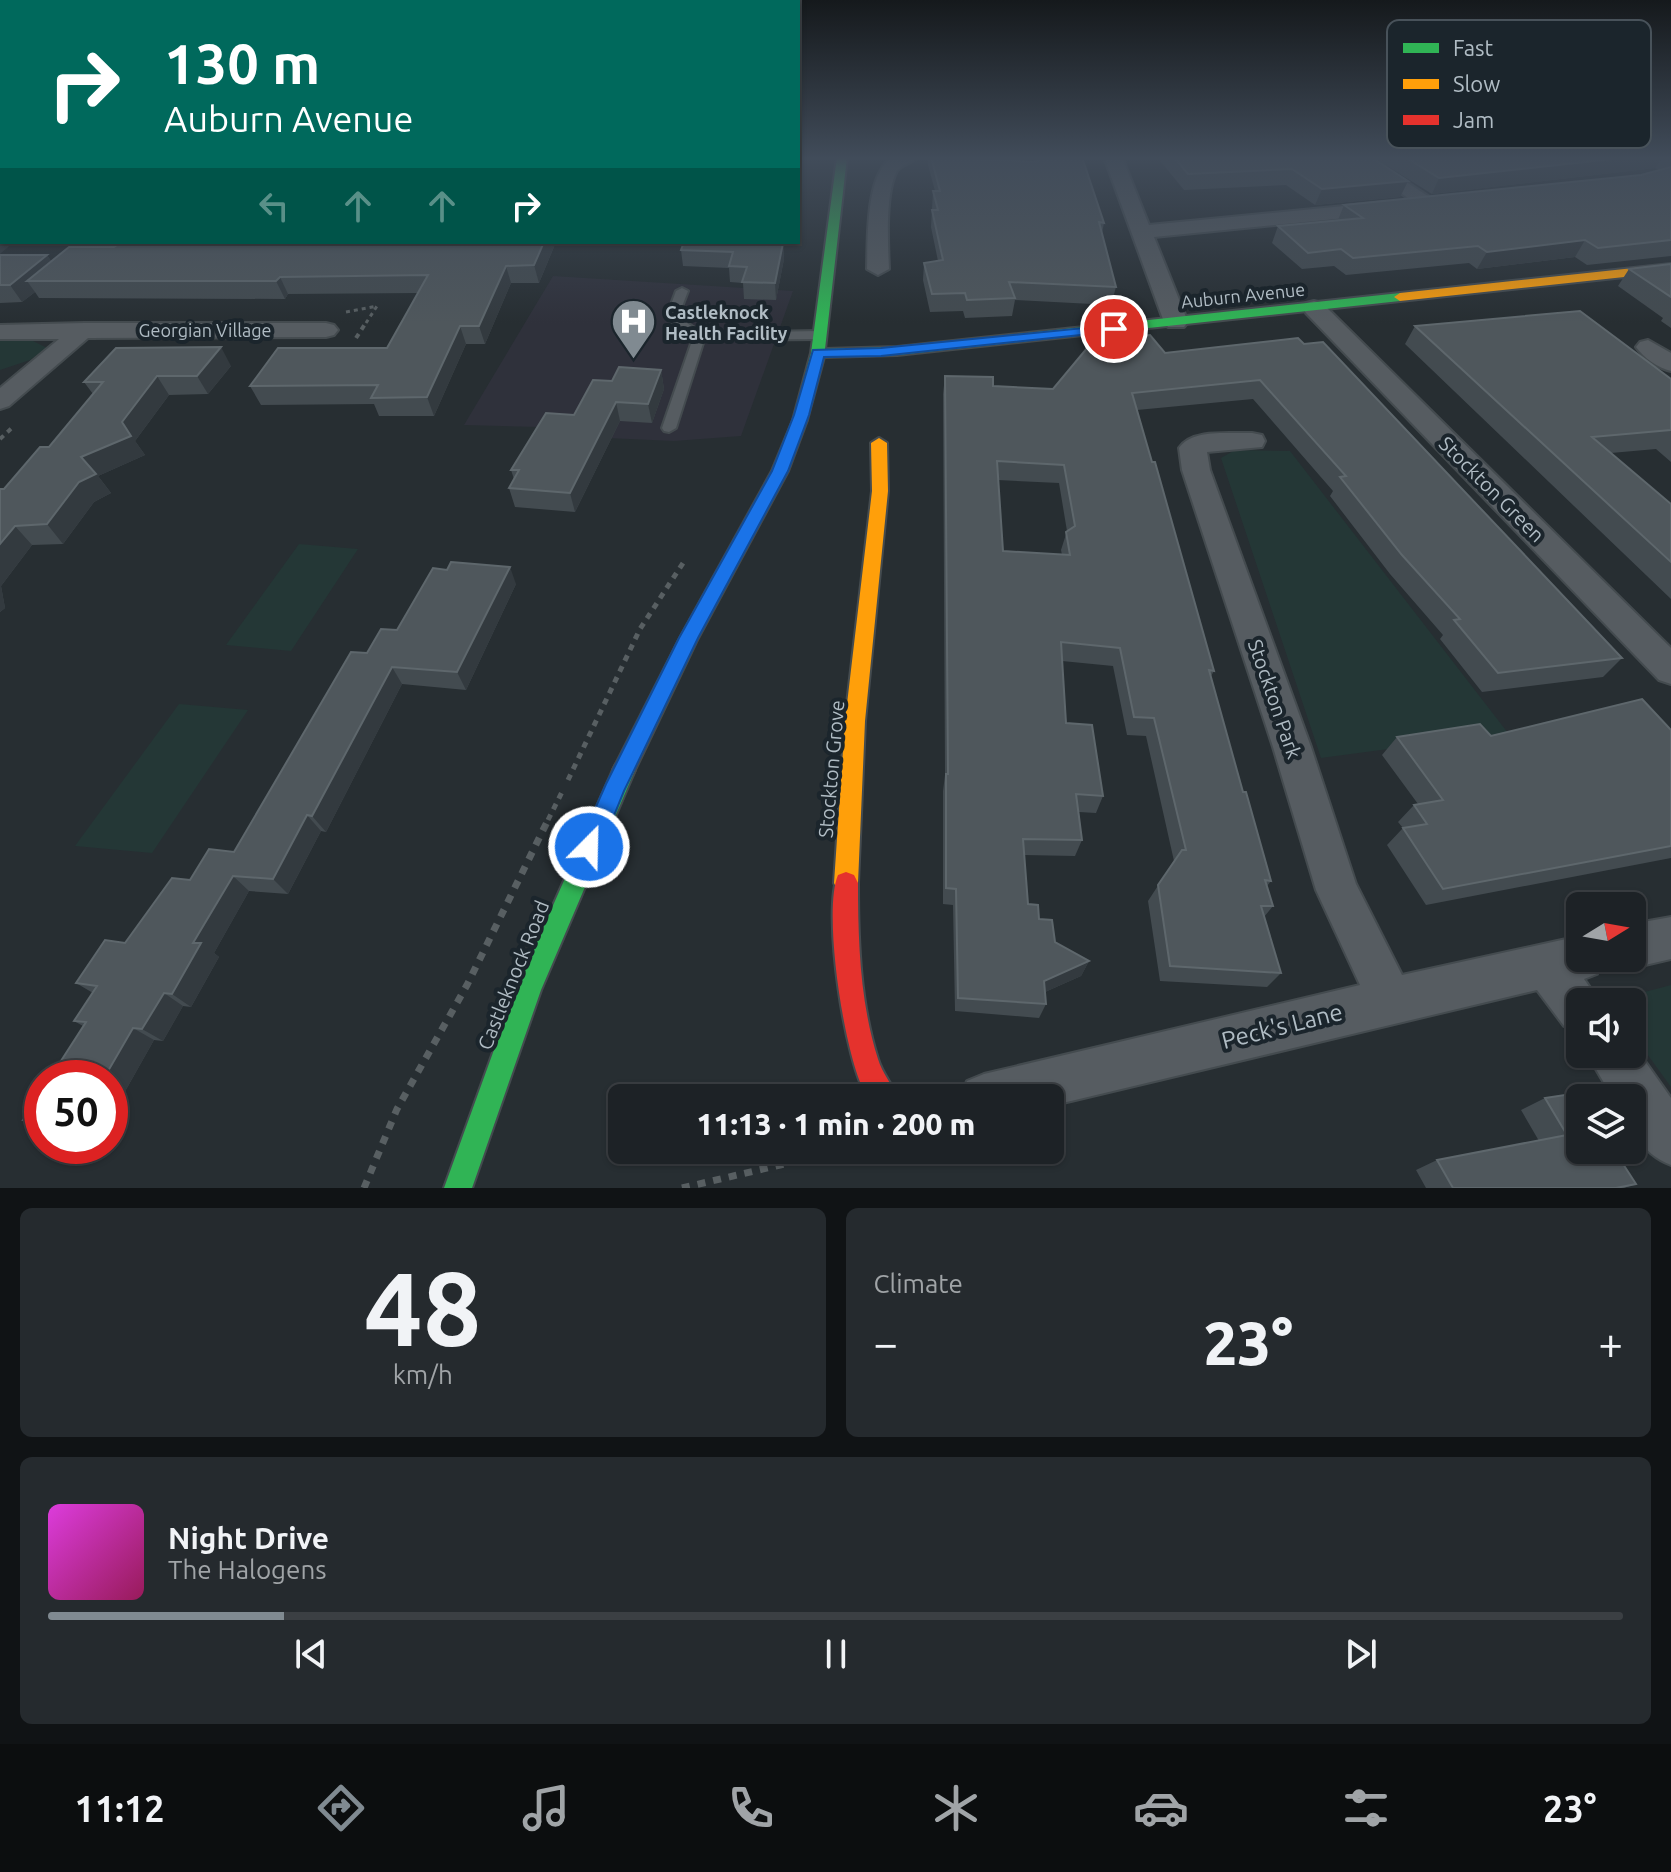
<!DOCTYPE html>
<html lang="en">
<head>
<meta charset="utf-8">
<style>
	:root { --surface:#1d2226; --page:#252a2e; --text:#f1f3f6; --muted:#a0a4a7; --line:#3b3f43; --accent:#808a91 }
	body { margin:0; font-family:Ubuntu,sans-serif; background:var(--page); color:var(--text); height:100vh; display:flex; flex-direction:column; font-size:30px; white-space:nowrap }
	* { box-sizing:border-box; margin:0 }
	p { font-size:26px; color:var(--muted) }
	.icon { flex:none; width:44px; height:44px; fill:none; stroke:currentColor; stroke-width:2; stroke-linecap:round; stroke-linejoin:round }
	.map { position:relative; height:1188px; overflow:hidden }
	.side { display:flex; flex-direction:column; gap:20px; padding:20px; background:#101315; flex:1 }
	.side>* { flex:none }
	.top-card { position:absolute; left:0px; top:0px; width:800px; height:244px; box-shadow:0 2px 6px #0004,0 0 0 2px var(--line); background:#00695c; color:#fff; overflow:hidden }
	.needle { width:52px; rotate:79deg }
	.controls { position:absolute; left:1566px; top:892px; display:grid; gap:16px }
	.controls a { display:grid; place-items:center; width:80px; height:80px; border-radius:12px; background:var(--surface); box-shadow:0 2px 6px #0004,0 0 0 2px var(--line); font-size:40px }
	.speed { position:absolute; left:24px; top:1060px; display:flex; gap:16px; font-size:40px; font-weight:700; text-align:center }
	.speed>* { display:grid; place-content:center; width:104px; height:104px; border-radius:50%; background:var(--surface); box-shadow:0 2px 6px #0004,0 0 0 2px var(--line); line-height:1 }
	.speed .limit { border:12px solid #d22; background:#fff; color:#111 }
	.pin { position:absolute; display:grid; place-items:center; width:68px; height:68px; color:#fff; margin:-34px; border:4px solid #fff; border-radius:50%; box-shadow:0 2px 8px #0007 }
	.me { position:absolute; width:88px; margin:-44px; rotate:23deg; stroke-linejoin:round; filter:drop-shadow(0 0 6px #0008) }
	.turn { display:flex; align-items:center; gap:28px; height:168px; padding:0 32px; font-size:36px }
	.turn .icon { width:104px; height:104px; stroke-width:2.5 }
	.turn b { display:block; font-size:56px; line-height:68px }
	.lanes { display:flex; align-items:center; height:76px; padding:0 32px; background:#0003; justify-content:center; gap:40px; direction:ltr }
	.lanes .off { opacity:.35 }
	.big { font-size:60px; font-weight:800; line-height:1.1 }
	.side .widget { flex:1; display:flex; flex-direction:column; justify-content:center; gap:12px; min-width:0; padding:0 28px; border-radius:12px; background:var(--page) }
	.side .dial { align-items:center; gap:0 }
	.dial b { font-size:104px; line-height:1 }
	.song { display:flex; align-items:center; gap:24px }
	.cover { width:96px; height:96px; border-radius:12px; background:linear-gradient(135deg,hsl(300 70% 55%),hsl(330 70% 35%)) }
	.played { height:8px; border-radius:4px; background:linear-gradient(90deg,var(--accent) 15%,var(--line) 15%) }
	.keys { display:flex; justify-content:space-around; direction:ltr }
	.heat { display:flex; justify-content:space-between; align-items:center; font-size:44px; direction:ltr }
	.side .tiles { flex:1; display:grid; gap:20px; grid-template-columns:1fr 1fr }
	.widget:last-child { grid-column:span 2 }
	.trip { position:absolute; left:608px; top:1084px; width:456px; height:80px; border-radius:12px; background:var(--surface); box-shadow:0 2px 6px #0004,0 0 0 2px var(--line); font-weight:800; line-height:80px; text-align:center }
	.menu { display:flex; height:128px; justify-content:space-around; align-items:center; background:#0c0e0f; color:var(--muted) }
	.menu .icon { width:56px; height:56px }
	.menu .active { color:var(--accent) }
	.menu b { font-size:36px; color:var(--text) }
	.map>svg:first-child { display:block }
	.medical { fill:#2f313b }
	.green { fill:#243736 }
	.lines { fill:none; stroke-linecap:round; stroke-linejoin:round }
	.lane-casing { stroke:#444b4f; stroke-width:4 }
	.street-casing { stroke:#444b4f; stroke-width:4 }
	.fast-casing { stroke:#444b4f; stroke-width:4 }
	.slow-casing { stroke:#444b4f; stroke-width:4 }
	.jam-casing { stroke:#444b4f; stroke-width:4 }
	.path-far3 { stroke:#585f62; stroke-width:3; stroke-dasharray:4 4; stroke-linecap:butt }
	.path-far2 { stroke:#585f62; stroke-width:4; stroke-dasharray:5 5; stroke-linecap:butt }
	.path-far1 { stroke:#585f62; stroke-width:5; stroke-dasharray:6 6; stroke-linecap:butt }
	.path { stroke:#585f62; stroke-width:7; stroke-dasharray:8 8; stroke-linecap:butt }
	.lane { fill:#565c61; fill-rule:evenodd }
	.street { fill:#565c61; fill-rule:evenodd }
	.fast { fill:#30b455; fill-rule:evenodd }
	.slow { fill:#ff9f0a; fill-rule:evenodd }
	.jam { fill:#e5322d; fill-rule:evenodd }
	.wall { fill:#434b50; fill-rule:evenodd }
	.shaded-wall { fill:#333a3f }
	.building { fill:#4f575c; stroke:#5e676c; stroke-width:2; fill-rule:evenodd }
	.route { fill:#1a73e8; stroke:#114b97; stroke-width:2 }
	.labels { text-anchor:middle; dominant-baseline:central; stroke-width:8; stroke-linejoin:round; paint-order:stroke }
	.far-street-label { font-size:18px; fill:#b0bcc4; stroke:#1b252c }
	.far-poi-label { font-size:18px; font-weight:bold; fill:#b0bcc4; stroke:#1b252c; text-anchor:start }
	.street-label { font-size:20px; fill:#b0bcc4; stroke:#1b252c }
	.near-street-label { font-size:24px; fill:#b0bcc4; stroke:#1b252c }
	.key { fill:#1b252c; stroke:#48525a; stroke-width:2 }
	.key-label { font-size:22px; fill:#b0bcc4 }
</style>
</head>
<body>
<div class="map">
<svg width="1671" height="1188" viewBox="0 0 1671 1188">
	<rect width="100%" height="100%" fill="#272e32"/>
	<!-- medical -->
	<path class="medical" d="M553,276L793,291L741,436L674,441L607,438L540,427L464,425Z"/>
	<!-- green -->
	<g class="green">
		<path d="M14,338L33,341L47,348L30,360L0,370V340Z"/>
		<path d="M1235,450L1290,451L1508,733L1321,758L1221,458Z"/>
		<path d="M299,544L358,549L291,651L226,645Z"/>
		<path d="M179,704L248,710L152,853L75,846Z"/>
		<path d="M1671,985V1087L1632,1033V1002H1629L1641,993Z"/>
	</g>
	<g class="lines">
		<defs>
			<path id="lane" d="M682,288L688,291L678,317L702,333L819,331L825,335L819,339L704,340L676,428L669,432L664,431L662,428L693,338L666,318L676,291Z"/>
			<g id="street">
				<path d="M893,157H918C912,163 902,164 897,171C885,192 888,245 889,269L878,275L867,269C868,240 865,173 893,157Z"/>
				<path d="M1104,157H1122L1149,225L1385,202L1395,208L1385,214L1154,237L1188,322L1184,327H1168L1164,322Z"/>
				<path d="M1347,157H1368L1440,204L1437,208H1423Z"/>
				<path d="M1314,301L1322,303L1671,648V684L1659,680L1306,313L1303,308L1306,303Z"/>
				<path d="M84,323H326L334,325L338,330L334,335L326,337L88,338L9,406L0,409V388L59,339H0V325Z"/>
				<path d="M1648,340L1671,353V371C1658,368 1644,358 1636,347L1640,342Z"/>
				<path d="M1252,433L1262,435L1265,441L1262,447L1207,452L1210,470L1311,747L1356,884L1402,975L1580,936V958H1603L1597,974L1584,979L1600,1002H1580V1033L1564,1026L1537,990L1050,1106V1098H960L967,1081L984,1074L1360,985L1316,890L1273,747L1182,470L1179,448C1192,428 1231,434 1252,433Z"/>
				<path d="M1671,917V959L1632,968L1617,961L1615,958H1632V924Z"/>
				<path d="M1632,1043L1671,1098V1165C1639,1152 1632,1131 1632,1098H1613L1587,1054H1632Z"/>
			</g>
			<g id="fast">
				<path d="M837,157H847L825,349L897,347L1400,293L1406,297L1400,301L897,355L824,357L807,420L800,424L793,420L811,353Z"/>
				<path d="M624,761L632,764L635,770L541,990L472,1188H444L516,989L613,770L616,764Z"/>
			</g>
			<g id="slow">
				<path d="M1671,264V272L1400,301L1394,297L1400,293Z"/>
				<path d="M879,438L887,443L888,491L865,721L858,883L854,891L846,894L838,891L834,883L845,721L872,491L871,443Z"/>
			</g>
			<g id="jam">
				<path d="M800,416L807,420L788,471L698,638L632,776L624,779L616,776L613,770L680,638L772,471L793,420Z"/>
				<path d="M846,872L854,875L858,883C858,941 860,1003 878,1059C882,1073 892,1084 898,1098H868C845,1065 822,911 838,875Z"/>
			</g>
		</defs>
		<!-- lane casing -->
		<use href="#lane" class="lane-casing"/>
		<!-- street casing -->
		<use href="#street" class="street-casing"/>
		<!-- fast casing -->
		<use href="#fast" class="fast-casing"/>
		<!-- slow casing -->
		<use href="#slow" class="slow-casing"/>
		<!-- jam casing -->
		<use href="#jam" class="jam-casing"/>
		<!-- path-far3 -->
		<path class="path-far3" d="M346,312L377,306L366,323"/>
		<!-- path-far2 -->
		<g class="path-far2">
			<path d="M356,338L367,321"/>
			<path d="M0,439L14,426"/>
		</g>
		<!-- path-far1 -->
		<g class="path-far1">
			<path d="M568,780L640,629L683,563"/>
			<path d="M548,820L562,792"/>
		</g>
		<!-- path -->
		<g class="path">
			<path d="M364,1188L397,1109L467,985L549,818"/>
			<path d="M682,1188L844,1150"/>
		</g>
		<!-- lane -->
		<use href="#lane" class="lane"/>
		<!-- street -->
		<use href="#street" class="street"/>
		<!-- fast -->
		<use href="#fast" class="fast"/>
		<!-- slow -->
		<use href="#slow" class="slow"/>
		<!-- jam -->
		<use href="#jam" class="jam"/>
	</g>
	<!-- wall -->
	<g class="wall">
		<path d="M928,157H971L972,159L1033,162L1032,157H1082L1104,223L1102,233L1116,287L1111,305L1015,300L1012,316L965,318L963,311L930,312L923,280L924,263L938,261L931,227L933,191H935L928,165Z"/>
		<path d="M1157,157H1371L1408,181L1400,197L1315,205L1286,185L1184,190Z"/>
		<path d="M1373,157H1671V256L1587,265L1575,257L1477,269L1469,263L1346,275L1334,266L1302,269L1272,243L1278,226L1338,220L1344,205L1641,175L1658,170L1655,168L1432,194Z"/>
		<path d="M121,242H556L539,283H511L485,344H466L434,416H379L374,404L261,405L250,386L387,348L418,293L288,294L285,299L39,298L35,292L22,302L0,303V255H47L51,261L114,247Z"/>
		<path d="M684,242L783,243L784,259L776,300L744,299L743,283L730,282L729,268L683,266L681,250Z"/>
		<path d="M1671,264V328L1661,321L1663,318L1618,286L1629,269Z"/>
		<path d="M1415,326L1671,379V462L1656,449L1611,453L1671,504V599L1405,344Z"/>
		<path d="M1129,337L1165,353L1298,338L1622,658L1603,677L1482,692L1440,639L1443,635L1390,574L1330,496L1333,491L1253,399L1137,410L1214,671L1211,676L1243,792L1271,881L1267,886L1273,906L1264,917L1281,973L1267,987L1160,981L1148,901L1174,861L1146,736L1127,735L1113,666L1062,661L1066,723L1103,796L1096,813L1079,812L1082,840L1075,856L1024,855L1028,904L1055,942L1089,961L1081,976L1045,992L1046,1004L1039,1018L955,1011L953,905L943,904V791L945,775L943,394L945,376L993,386L1053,389ZM998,480L1059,483L1067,531L1061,550L1062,555L1003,551Z"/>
		<path d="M231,366L208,394L169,395L135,441L145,455L98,476L111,493L94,502L63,544L32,545L1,586L5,608L0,612V489H4L49,447L93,394L84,382Z"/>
		<path d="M661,370L664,389L652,423L620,421L575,512L515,507L509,488L514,479L511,470L612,381Z"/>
		<path d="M516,584L466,690L402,684L326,832L321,831L288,894L249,891L214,953L219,957L191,1007L183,1006L163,1041L154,1040L110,1118V1078L83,1026L74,1021L93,993L76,983L125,943L190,880L234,852L367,653L397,630Z"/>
		<path d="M1671,730V858L1426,905L1387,845L1403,828L1398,822L1414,805L1418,804L1382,755L1397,737L1491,736Z"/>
		<path d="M42,1091V1128L23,1120Z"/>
		<path d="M1545,1098L1636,1184L1624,1188H1426L1416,1170L1437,1160L1539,1141L1521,1110Z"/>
	</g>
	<!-- shaded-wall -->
	<g class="shaded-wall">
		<path d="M1630,157H1663L1655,168L1432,194L1439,178Z"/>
		<path d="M1408,181L1400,197L1315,205L1322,189Z"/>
		<path d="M2,226V242H14L0,254V227Z"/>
		<path d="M1585,240L1575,257L1477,269L1487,252Z"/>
		<path d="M544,242H556L539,283L534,265Z"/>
		<path d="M780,242H781L782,251L783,243L784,259L776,300L775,283Z"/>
		<path d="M47,255L58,272L27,281L35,292L22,302L10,285Z"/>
		<path d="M506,266L511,283L485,344L479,326Z"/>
		<path d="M280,277L288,294L285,299L276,281Z"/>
		<path d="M460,326L466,344L434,416L427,397Z"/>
		<path d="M221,347L231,366L208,394L197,376Z"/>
		<path d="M661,370L664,389L652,423L648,404Z"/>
		<path d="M157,376L169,395L135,441L145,455L98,476L111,493L94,502L63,544L47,524L81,457L122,422Z"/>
		<path d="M616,402L620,421L575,512L570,493Z"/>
		<path d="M15,526L32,545L1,586L5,608L0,612V544Z"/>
		<path d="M510,567L516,584L466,690L457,672Z"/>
		<path d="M392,667L402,684L326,832L312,816Z"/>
		<path d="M307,815L321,831L288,894L273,879Z"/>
		<path d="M233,876L249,891L214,953L219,957L191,1007L172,994L193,943Z"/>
		<path d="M1089,961L1081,976L1038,995L1044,981Z"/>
		<path d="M164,993L183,1006L163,1041L142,1029Z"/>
		<path d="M133,1028L154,1040L110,1118V1078H104Z"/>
	</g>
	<!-- building -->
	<g class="building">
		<path d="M0,157H2V226L0,227Z"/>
		<path d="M931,157H971L972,159L1038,162L1037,157H1082L1104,223L1099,222L1116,287L1009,282L1015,298L967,300L965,293L932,294L924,263L943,260L932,210H938L933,191H940Z"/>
		<path d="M1174,157H1371L1408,181L1322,189L1292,169L1188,174Z"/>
		<path d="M1405,157H1630L1439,178Z"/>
		<path d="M1671,167V240L1598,248L1585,240L1487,252L1478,246L1353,258L1341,249L1308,253L1278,226L1363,218L1344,205L1641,175Z"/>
		<path d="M121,242H544L534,265L506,266L479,326H460L427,397L371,398L378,385L250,386L278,348H387L428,275L280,277L276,281H27L69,247H114Z"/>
		<path d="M684,242L783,243L775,283L742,282L747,267L729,266L733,252L681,250Z"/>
		<path d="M0,255H47L10,285H0Z"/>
		<path d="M1671,264V297L1629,269Z"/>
		<path d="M1580,311L1671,379V430L1592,437L1671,504V562L1415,326Z"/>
		<path d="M1127,332L1129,337L1150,335L1165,353L1298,338L1304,344L1323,342L1622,658L1498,673L1454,620L1460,619L1402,555L1340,477L1346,476L1260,380L1132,393L1152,462H1155L1214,671L1209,670L1243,792H1246L1271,881L1265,880L1273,906H1261L1281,973L1170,966L1158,885L1182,850H1186L1154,718L1134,717L1120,648L1061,642L1066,723L1092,725L1103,796L1076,794L1082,840L1023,839L1028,904L1038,905L1039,919L1052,920L1055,942L1089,961L1044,981L1046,1004L958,998L956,889L946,888V774H948L945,376L993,377V386L1053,389L1093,341ZM997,461L1064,465L1075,526L1066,532L1070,555L1003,551Z"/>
		<path d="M221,347L197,376H157L122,422L131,436L81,457L96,474L79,482L47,524L15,526L0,544V489H4L40,447H49L103,382H84L116,348Z"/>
		<path d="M619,367L661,370L648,404L616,402L570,493L509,488L519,470H511L546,413L574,415L593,380L612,381Z"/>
		<path d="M451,562L510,567L457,672L392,667L312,816L307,815L273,879L233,876L193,943H201L172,994L164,993L142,1029L133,1028L104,1078H50L86,1022L74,1021L97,986L76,983L105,940L125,943L172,878L190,880L209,849L234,852L351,652L367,653L381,629L397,630L433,568L447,570Z"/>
		<path d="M1642,699L1671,730V846L1443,889L1403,828L1427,824L1414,805L1443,800L1397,737L1480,724L1491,736Z"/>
		<path d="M42,1091V1123L23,1120Z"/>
		<path d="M1578,1093L1581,1098H1580V1150H1614L1636,1184L1616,1188H1453L1437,1160L1567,1135L1545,1098Z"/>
	</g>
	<!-- sky -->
	<linearGradient id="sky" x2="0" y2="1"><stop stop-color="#15191c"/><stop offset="0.49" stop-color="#414c5a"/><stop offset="1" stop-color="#414c5a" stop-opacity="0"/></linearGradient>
	<rect width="1671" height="323" fill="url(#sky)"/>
	<!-- route -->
	<path class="route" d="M1114,325L1119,326V331L881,356L824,357L809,415L788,471L698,638L624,791L598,855L589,858L581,855L578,847L606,784L679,638L772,471L794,415L813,350L881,348Z"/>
	<!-- icons -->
	<defs>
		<symbol id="hospital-pin" viewBox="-11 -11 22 30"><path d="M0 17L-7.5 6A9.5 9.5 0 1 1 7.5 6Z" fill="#808a91" stroke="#1b252c"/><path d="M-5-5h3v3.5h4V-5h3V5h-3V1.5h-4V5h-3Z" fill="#fff"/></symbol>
	</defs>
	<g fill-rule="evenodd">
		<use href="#hospital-pin" x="608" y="296" width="51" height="69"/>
	</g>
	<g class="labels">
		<!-- far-street labels -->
		<g class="far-street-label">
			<text transform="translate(1243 295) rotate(-6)">Auburn Avenue</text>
			<text x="205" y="330">Georgian Village</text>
		</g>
		<!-- far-poi labels -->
		<g class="far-poi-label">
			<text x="665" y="312">Castleknock<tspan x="665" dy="21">Health Facility</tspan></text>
		</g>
		<!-- street labels -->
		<g class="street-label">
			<text transform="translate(1492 489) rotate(45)">Stockton Green</text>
			<text transform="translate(1275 699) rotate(71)">Stockton Park</text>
			<text transform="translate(831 769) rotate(-85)">Stockton Grove</text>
			<text transform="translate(513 975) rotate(-68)">Castleknock Road</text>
		</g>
		<!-- near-street labels -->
		<g class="near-street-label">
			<text transform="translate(1282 1026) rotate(-14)">Peck's Lane</text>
		</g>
	</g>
	<!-- legend -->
	<rect x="1387" y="20" width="264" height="128" rx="12" class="key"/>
	<rect x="1403" y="43" width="36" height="10" fill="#30b455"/>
	<rect x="1403" y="79" width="36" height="10" fill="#ff9f0a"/>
	<rect x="1403" y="115" width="36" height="10" fill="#e5322d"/>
	<g class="key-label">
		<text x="1453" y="56">Fast</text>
		<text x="1453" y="92">Slow</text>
		<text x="1453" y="128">Jam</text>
	</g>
</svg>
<div class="controls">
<a><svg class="needle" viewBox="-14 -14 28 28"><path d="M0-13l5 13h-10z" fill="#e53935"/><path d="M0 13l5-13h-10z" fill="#a0a4a7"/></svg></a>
<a><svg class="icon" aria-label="sound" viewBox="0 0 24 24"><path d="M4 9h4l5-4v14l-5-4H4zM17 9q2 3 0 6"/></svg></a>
<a><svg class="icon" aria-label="layers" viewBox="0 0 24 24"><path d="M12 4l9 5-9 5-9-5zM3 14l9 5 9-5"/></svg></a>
</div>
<div class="speed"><div class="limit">50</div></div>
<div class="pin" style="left:1114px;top:329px;background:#d93025"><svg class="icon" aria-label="arrive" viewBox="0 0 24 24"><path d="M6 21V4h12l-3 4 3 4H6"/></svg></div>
<svg class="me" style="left:589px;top:847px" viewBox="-20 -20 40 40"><circle r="17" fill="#1a73e8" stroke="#fff" stroke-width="3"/><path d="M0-11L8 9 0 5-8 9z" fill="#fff"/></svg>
<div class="trip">11:13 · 1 min · 200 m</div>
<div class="top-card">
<div class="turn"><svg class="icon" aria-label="right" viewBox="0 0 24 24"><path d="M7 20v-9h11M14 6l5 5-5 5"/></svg><div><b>130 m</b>Auburn Avenue</div></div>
<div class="lanes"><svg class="icon off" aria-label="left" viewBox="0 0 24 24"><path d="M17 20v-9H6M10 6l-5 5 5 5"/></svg><svg class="icon off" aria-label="ahead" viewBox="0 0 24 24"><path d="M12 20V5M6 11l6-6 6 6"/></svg><svg class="icon off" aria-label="ahead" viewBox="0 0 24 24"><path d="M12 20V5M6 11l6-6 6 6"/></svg><svg class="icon" aria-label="right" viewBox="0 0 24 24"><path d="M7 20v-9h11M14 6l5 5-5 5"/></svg></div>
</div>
</div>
<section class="side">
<div class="tiles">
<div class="widget dial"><b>48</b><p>km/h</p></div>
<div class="widget"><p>Climate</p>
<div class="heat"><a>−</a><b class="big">23°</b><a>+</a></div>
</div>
<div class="widget">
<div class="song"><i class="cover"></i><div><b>Night Drive</b><p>The Halogens</p></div></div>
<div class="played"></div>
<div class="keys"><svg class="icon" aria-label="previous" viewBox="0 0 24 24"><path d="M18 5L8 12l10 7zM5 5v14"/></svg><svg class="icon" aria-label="pause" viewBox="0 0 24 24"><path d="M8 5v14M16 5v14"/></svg><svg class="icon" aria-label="next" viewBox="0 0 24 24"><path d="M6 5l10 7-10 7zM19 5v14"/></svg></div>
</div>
</div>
</section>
<nav class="menu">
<b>11:12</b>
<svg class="icon active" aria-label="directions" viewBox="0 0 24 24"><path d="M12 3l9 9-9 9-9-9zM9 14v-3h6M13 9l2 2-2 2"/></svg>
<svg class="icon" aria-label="music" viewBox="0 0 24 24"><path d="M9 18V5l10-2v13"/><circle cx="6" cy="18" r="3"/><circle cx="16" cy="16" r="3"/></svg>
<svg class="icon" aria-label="phone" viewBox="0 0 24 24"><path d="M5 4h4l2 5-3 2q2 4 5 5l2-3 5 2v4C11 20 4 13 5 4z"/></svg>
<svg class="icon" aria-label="climate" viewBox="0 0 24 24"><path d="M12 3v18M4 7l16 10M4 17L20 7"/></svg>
<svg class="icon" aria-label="car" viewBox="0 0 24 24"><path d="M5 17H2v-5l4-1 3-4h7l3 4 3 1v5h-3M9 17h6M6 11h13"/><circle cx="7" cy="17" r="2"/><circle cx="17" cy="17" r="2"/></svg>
<svg class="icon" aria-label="filters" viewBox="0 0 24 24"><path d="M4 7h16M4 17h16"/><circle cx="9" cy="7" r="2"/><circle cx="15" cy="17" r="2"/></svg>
<b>23°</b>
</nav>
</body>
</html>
